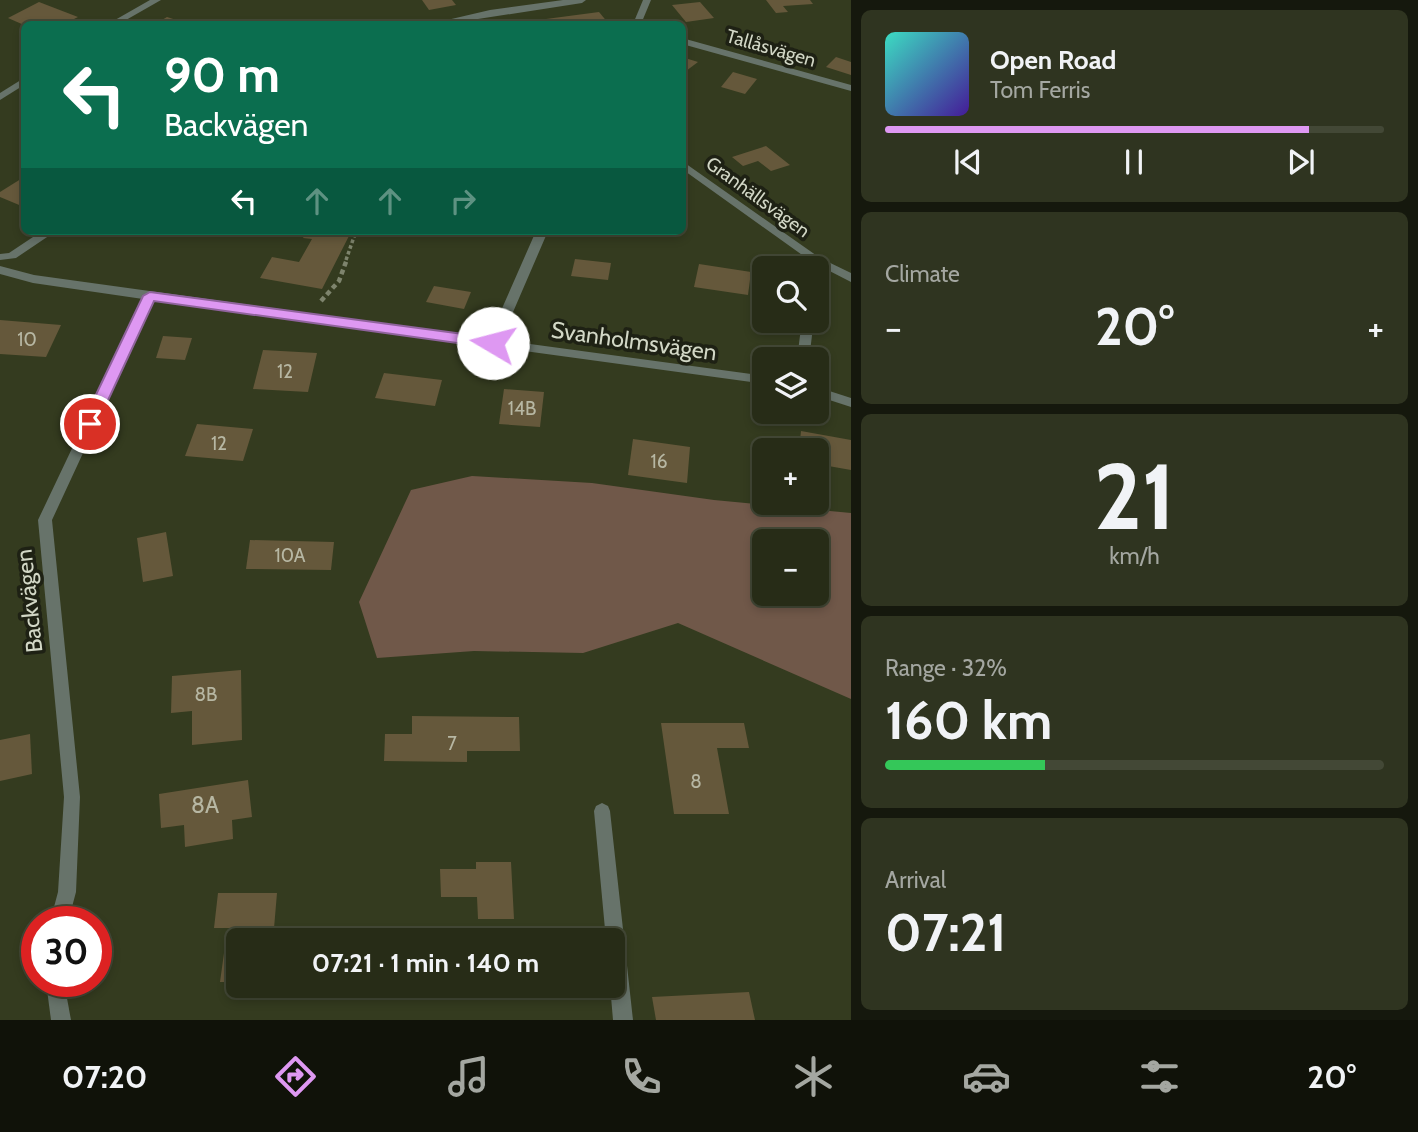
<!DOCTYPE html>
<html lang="en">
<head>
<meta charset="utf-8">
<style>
	:root { --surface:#272c17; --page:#2f3420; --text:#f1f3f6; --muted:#a4a7a1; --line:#434836; --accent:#de98f2 }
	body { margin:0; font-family:Cabin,sans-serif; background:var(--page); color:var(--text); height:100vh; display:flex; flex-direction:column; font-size:26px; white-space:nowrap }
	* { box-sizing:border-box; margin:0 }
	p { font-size:23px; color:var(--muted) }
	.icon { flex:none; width:38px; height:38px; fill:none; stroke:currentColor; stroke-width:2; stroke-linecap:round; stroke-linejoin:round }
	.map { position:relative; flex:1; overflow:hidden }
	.panel { display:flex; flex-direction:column; gap:10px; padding:10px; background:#15180d; width:567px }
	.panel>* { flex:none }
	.banner { position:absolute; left:21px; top:21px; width:665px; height:214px; border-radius:10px; box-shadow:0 4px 10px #0003,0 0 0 2px var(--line); background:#0b6e4f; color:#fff; overflow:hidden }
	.controls { position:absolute; left:752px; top:256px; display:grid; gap:14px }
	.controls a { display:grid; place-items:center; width:77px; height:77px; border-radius:10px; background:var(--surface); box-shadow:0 4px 10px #0003,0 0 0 2px var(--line); font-size:35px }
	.speed { position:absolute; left:21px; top:906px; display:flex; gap:14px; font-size:35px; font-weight:700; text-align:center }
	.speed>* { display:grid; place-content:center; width:91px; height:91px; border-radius:50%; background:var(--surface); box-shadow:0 4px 10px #0003,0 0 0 2px var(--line); line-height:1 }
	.speed .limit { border:10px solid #d22; background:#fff; color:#111 }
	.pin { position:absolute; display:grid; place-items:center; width:60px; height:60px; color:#fff; margin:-30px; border:4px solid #fff; border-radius:50%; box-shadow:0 2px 7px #0007 }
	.me { position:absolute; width:77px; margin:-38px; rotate:278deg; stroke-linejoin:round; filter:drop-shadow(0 0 5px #0008) }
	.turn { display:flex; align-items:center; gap:24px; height:147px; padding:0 28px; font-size:32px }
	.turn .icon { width:91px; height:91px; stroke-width:2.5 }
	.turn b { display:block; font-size:49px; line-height:60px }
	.lanes { display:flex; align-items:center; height:66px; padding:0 28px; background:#0003; justify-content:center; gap:35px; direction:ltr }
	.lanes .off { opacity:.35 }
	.big { font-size:52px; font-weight:700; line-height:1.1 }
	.panel .widget { flex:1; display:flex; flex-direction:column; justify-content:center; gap:10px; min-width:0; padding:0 24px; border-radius:10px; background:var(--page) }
	.panel .dial { align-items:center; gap:0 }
	.dial b { font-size:91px; line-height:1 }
	.song { display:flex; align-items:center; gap:21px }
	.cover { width:84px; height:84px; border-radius:10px; background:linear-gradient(135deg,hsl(170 70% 55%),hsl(260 70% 35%)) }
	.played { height:7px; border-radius:4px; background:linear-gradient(90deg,var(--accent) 85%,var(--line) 85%) }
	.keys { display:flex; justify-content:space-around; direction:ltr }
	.heat { display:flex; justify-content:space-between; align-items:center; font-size:38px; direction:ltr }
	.charge { height:10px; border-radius:5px; background:linear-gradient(90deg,#34c759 32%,var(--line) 0) }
	.trip { position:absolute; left:226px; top:928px; width:399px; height:70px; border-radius:10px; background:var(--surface); box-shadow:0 4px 10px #0003,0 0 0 2px var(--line); font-weight:700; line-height:70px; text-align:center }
	.menu { display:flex; height:112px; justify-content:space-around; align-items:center; background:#101209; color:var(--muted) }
	.menu .icon { width:49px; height:49px }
	.menu .current { color:var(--accent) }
	.menu b { font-size:32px; color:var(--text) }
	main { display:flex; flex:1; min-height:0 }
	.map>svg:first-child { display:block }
	.green { fill:#705849; fill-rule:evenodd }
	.building { fill:#65583b }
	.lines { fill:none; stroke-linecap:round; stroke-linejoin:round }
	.path-far1 { stroke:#7e846d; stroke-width:3.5; stroke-dasharray:3.5 2.5; stroke-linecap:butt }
	.path { stroke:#7e846d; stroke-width:4.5; stroke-dasharray:5 3.5; stroke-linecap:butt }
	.street { fill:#67736a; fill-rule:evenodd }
	.route { fill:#de98f2; stroke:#90639d; stroke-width:2 }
	.labels { text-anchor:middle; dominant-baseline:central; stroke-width:7; stroke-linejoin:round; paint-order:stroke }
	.far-street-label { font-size:19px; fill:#d2d7c6; stroke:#1e2114 }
	.number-label { font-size:19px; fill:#b7b7a3 }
	.street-label { font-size:23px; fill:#d2d7c6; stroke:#1e2114 }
	.near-number-label { font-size:23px; fill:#b7b7a3 }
</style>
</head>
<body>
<main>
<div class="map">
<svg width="851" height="1020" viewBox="0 0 851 1020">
	<rect width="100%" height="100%" fill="#343b1f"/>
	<!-- green -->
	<path class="green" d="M472,476L592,483L714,500L851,513V699L678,623L583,653L474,651L377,658L359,602L411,490ZM765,541H817V593H765Z"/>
	<!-- building -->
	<g class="building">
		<path d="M422,0H452L456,5L429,10Z"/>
		<path d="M766,0H810L813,4L783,6L788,12L776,13Z"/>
		<path d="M39,2L78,17L64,24L24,25L8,18Z"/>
		<path d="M700,2L714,18L686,22L672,5Z"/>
		<path d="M599,12L609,24H550L546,19Z"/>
		<path d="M167,17L189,24H155Z"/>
		<path d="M682,57L698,62L686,71L682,70Z"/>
		<path d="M836,57L851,62V75L826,67Z"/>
		<path d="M733,72L757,79L745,94L721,87Z"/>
		<path d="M766,146L790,165L771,171L758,161L743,166L732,157Z"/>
		<path d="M24,177V207L0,197V192Z"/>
		<path d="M307,231L351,232L322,289L260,278L272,257L299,262L312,239L303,238Z"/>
		<path d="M575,259L611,263L608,280L571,276Z"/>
		<path d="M699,264L751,272L748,295L694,287Z"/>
		<path d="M434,286L471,292L464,309L426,302Z"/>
		<path d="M0,320L61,325L46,357L0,354Z"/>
		<path d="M163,336L192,338L185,360L156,358Z"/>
		<path d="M263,350L317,353L308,392L253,389Z"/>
		<path d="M384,373L442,380L435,406L375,398Z"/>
		<path d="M504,389L544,392L540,427L499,424Z"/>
		<path d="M197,424L253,429L243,461L185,456Z"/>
		<path d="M801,431L851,440V470L817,464V450H799Z"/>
		<path d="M633,439L690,447L687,483L628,475Z"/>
		<path d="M166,532L173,576L143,582L137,538Z"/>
		<path d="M250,540L334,542L331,570L246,569Z"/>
		<path d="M241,670L242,740L192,745V711L171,713L172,676Z"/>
		<path d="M412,716L519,717L520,751H467V762L384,761L385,734H412Z"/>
		<path d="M661,723H744L749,748H717L729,814H674Z"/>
		<path d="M30,734L32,774L0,781V740Z"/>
		<path d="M248,780L252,817L232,820L233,839L185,847L184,825L161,828L159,794Z"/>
		<path d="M476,862H511L514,919H478L477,897H441L440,869H476Z"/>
		<path d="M218,893H277L273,940H238V982H220L224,953H233L236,928H214Z"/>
		<path d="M749,992L755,1020H656L652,997Z"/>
	</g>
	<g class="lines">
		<!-- path-far1 -->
		<path class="path-far1" d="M346,260L356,231"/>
		<!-- path -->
		<path class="path" d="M321,301L339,281L347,259"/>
		<!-- street -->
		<g class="street">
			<path d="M150,0H161L119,24H108Z"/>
			<path d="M563,0H586L582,3L446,24H430L490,10Z"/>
			<path d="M643,0H651L641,24H633Z"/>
			<path d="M682,38L851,85V91L682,44Z"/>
			<path d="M24,78V85L0,100V93Z"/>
			<path d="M682,161L820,258L851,273V282L812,262L682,169Z"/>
			<path d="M42,231H56L16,258L0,260V254L9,253Z"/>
			<path d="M536,231H548L501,340L765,376V384L154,300L52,520L80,797L76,892L68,922H50L58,892L64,797L38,520L143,299L33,283L0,274V266L34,275L489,338Z"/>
			<path d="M802,320H814L809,359H797Z"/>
			<path d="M817,387L851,398V407L817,396Z"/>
			<path d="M602,803L608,806L610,811L633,1020H613L610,985H612V940H606L594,811L596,806Z"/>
			<path d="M46,982H64L71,1020H51Z"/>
		</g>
	</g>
	<!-- route -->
	<path class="route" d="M150,292L493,338L500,343L493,348L154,301L97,424L95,428H85L82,424L143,296Z"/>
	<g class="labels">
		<!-- far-street labels -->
		<g class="far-street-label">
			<text transform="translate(771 48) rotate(16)">Tallåsvägen</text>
			<text transform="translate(758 197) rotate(36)">Granhällsvägen</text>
		</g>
		<!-- number labels -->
		<g class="number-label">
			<text x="27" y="339">10</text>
			<text x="285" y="371">12</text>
			<text x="522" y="408">14B</text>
			<text x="219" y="443">12</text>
			<text x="659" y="461">16</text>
			<text x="290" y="555">10A</text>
			<text x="206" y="694">8B</text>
			<text x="452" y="743">7</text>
			<text x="696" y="781">8</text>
		</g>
		<!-- street labels -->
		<g class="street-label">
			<text transform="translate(634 341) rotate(8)">Svanholmsvägen</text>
			<text transform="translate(29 601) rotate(-96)">Backvägen</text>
		</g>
		<!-- near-number labels -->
		<g class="near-number-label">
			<text x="205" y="805">8A</text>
		</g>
	</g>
</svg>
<div class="controls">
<a><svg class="icon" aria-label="search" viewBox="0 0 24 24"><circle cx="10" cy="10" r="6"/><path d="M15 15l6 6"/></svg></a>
<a><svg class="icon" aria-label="layers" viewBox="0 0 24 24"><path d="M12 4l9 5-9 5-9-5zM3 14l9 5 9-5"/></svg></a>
<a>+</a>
<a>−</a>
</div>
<div class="speed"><div class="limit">30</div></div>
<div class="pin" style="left:90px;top:424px;background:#d93025"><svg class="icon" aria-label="arrive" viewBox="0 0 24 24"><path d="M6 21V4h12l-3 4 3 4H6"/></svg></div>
<svg class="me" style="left:493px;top:343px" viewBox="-20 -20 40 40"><circle r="19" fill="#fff"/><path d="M0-13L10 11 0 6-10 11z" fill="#de98f2"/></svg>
<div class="trip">07:21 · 1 min · 140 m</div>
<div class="banner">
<div class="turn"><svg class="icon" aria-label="left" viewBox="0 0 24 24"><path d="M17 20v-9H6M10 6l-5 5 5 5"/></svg><div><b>90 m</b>Backvägen</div></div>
<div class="lanes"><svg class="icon" aria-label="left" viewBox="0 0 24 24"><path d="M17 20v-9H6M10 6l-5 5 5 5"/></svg><svg class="icon off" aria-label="ahead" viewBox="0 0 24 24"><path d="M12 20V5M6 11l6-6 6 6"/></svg><svg class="icon off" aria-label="ahead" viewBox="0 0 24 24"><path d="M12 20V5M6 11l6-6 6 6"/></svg><svg class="icon off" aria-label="right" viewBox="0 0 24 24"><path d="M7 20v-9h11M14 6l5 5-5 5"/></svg></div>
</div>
</div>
<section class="panel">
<div class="widget">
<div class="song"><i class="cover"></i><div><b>Open Road</b><p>Tom Ferris</p></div></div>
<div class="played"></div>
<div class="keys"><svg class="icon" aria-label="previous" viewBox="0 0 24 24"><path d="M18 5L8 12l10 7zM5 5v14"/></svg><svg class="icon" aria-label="pause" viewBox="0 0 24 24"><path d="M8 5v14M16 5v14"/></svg><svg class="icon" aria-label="next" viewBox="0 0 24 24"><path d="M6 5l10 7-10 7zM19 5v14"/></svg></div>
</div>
<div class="widget"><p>Climate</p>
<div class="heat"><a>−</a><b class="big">20°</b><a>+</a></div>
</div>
<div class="widget dial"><b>21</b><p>km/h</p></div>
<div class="widget"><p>Range · 32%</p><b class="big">160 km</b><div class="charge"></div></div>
<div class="widget"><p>Arrival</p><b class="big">07:21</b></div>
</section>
</main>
<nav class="menu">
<b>07:20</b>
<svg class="icon current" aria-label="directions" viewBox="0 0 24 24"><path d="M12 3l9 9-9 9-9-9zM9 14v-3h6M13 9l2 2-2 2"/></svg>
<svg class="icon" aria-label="music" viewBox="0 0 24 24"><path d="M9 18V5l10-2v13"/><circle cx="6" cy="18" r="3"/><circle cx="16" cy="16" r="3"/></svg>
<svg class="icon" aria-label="phone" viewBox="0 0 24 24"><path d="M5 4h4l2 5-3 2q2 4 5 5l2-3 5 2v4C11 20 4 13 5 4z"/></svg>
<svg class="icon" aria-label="climate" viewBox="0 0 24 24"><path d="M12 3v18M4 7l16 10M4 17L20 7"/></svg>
<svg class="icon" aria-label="car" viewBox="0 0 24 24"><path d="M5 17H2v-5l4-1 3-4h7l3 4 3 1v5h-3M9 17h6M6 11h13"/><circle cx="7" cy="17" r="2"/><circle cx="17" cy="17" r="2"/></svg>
<svg class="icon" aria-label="filters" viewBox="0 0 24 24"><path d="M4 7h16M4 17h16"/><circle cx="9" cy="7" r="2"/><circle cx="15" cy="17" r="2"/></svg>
<b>20°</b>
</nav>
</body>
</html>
